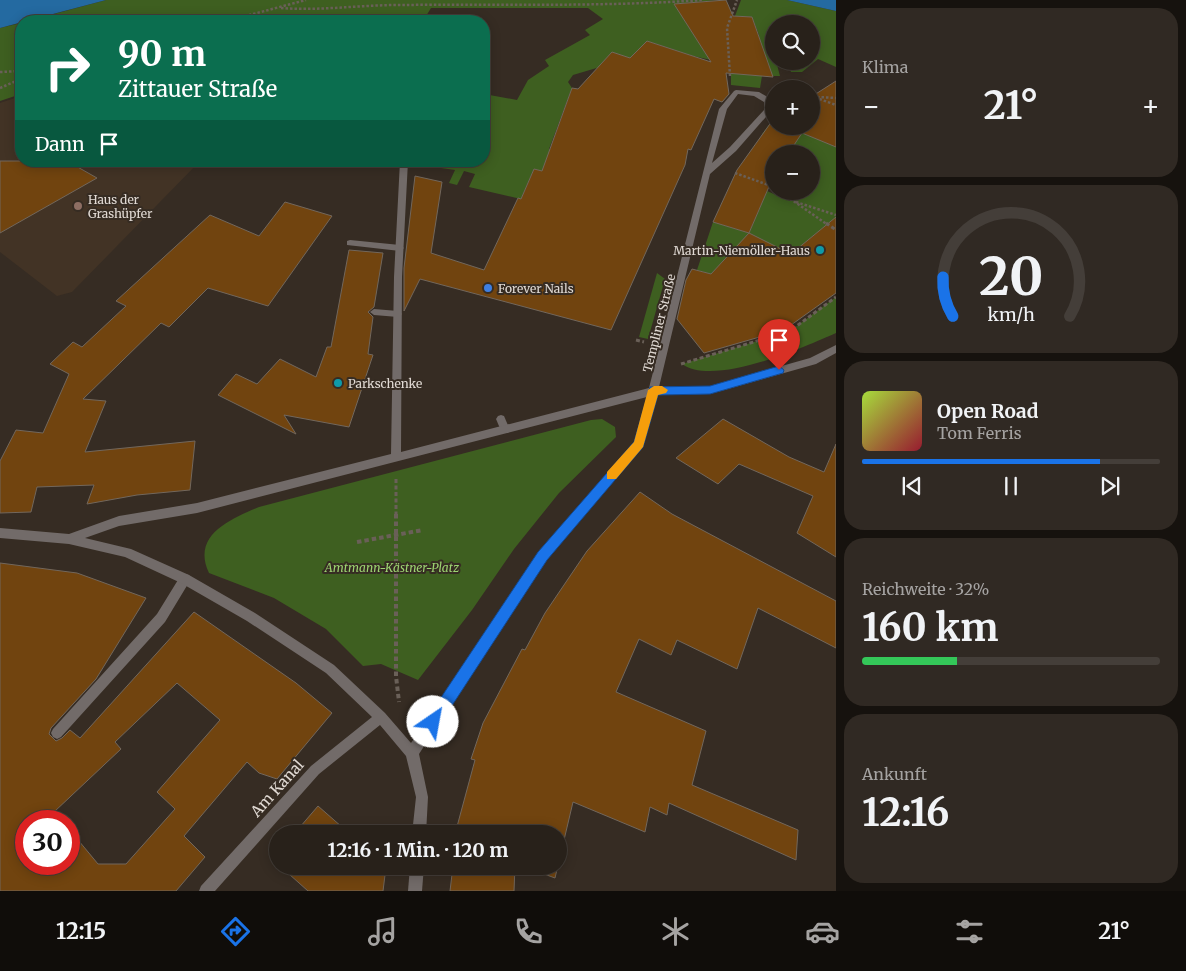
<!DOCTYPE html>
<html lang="de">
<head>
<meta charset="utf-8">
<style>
	:root { --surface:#28211a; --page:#302923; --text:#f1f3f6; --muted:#a5a3a2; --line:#443e39; --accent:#1a73e8 }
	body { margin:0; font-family:Merriweather,serif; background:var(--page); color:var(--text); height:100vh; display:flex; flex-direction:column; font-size:19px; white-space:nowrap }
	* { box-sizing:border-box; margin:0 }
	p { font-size:16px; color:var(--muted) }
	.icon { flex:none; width:28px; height:28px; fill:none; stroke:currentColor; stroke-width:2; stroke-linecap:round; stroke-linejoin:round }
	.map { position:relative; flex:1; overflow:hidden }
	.panel { display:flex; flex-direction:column; gap:8px; padding:8px; background:#16120e; width:350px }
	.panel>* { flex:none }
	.banner { position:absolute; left:15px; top:15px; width:475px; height:152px; border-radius:20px; box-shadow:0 2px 12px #0003,0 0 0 1px var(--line); background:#0b6e4f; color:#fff; overflow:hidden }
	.controls { position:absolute; left:765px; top:15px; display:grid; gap:10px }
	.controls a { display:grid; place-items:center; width:55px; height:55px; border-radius:50%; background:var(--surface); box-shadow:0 2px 12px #0003,0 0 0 1px var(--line); font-size:25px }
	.speed { position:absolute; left:15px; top:810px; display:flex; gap:10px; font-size:25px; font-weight:700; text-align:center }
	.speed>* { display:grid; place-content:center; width:65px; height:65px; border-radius:50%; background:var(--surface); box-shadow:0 2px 12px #0003,0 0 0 1px var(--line); line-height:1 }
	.speed .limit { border:8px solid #d22; background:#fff; color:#111 }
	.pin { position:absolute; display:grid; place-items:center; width:42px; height:42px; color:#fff; margin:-51px -21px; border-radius:50% 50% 50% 0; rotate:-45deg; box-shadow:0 0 5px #0007 }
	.pin .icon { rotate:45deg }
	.me { position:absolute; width:55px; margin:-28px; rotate:33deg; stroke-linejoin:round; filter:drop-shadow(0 0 4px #0008) }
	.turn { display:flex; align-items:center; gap:18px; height:105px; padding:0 20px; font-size:22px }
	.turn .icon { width:65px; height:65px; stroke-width:2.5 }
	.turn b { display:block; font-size:35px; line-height:42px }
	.then { display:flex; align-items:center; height:48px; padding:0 20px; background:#0003; gap:10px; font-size:19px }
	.big { font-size:38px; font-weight:700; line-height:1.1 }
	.panel .card { flex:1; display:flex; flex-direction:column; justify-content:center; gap:8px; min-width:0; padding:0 18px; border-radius:20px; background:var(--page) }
	.panel .dial { align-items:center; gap:0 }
	.dial svg { height:130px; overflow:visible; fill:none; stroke:var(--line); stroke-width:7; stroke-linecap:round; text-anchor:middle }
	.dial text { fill:var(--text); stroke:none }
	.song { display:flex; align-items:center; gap:15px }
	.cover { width:60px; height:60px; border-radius:8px; background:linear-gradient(135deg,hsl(80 70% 55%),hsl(350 70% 35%)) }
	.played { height:5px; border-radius:2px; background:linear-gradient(90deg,var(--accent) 80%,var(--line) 80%) }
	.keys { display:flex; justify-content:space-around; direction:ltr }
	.heat { display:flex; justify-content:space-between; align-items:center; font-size:28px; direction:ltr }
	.charge { height:8px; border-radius:4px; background:linear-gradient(90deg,#34c759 32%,var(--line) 0) }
	.trip { position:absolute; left:269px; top:825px; width:298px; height:50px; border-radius:25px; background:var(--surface); box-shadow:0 2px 12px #0003,0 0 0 1px var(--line); font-weight:700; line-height:50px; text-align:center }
	.tabs { display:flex; height:80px; justify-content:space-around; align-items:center; background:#100d0a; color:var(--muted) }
	.tabs .icon { width:35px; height:35px }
	.tabs .active { color:var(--accent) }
	.tabs b { font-size:22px; color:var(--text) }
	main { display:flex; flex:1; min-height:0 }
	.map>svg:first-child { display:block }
	.built { fill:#423325 }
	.green { fill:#3e5f20 }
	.water { fill:#246aa1 }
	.building { fill:#71440f; stroke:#72675c; fill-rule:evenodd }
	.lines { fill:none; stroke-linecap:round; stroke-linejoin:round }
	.path-far2 { stroke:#6a6058; stroke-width:2.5; stroke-dasharray:2.5 2; stroke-linecap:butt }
	.path-far1 { stroke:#6a6058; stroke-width:3; stroke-dasharray:4 2.5; stroke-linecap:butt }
	.path { stroke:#6a6058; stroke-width:4; stroke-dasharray:4.5 3; stroke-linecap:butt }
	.lane { fill:#726b69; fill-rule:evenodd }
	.street { fill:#726b69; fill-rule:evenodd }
	.route { fill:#1a73e8; stroke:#114b97 }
	.slow { fill:#f59e0b }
	.education-dot { fill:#8d6e63; stroke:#362c23; stroke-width:2 }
	.culture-dot { fill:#0f9aa8; stroke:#362c23; stroke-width:2 }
	.shop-dot { fill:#3f7fe0; stroke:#362c23; stroke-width:2 }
	.labels { text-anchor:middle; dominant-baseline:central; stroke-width:4; stroke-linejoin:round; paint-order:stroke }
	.poi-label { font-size:12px; fill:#e1dad4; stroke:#362c23; text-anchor:start }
	.street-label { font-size:12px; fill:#e1dad4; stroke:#362c23 }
	.park-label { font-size:12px; font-style:italic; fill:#9dd471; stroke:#362c23 }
	.near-street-label { font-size:15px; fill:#e1dad4; stroke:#362c23 }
</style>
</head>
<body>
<main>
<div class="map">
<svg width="836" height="891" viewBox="0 0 836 891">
	<rect width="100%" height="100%" fill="#362c23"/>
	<!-- built -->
	<path class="built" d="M21,96V161H200L72,292L57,296L0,252V103Z"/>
	<!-- green -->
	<g class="green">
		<path d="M106,0H718L675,4L725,63L693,56L647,41L630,58L573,75L568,82L572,88L549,149L566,153L559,175L534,169L521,199L469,187L475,174L464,171L457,185L449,183L455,170L434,167L427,161H484V94L517,100L528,80L549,66L545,60L590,35L585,30L603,19L588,8H431L423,21H28Z"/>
		<path d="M741,0H787L836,11V67L818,59L802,72H791L788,61H811V24H774V61H776L780,76H762L760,88L731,85V73L762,76L759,35L752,17L735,16Z"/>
		<path d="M21,23V94L0,101V28Z"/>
		<path d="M836,106V234L824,227L800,247L836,291L818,306L775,279L736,282L697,270L713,222L749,233L767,191L790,201L797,191H811V154H788L793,145L762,134L772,121L774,126H811Z"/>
		<path d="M657,273L665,279L648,339L639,337Z"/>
		<path d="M836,297V333C802,348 714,387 682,364L790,331Z"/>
		<path d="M602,419L615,427L616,437L559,493L514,549L472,610L418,680L381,664L363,666L326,629L274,598L209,573C191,535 231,519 259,507L591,420Z"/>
	</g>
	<!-- water -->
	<g class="water">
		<path d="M0,0H106L0,28Z"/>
		<path d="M787,0H836V11Z"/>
	</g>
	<!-- building -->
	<g class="building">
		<path d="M726,0L733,16L752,17L773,77L726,73L729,94L722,102L714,99L691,150L688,149L685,165L611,330L420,279L404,311V268L415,176L442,182L431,253L484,270L518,198L521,199L534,169L542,171L572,88L578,89L612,52L630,58L647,41L711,62L674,4Z"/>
		<path d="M836,81V147L802,133L788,154H774V175L749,233L713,222L737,170L772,121L774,120V126H811V97Z"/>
		<path d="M0,161H67L97,178L0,233Z"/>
		<path d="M285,202L332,216L268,306L208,288L169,327L161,323L83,399L106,401L85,452L195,441L190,490L137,495L87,504L94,485L37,487L31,512L0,513V461L16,430L43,433L69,374L50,364L73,342L82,347L126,306L116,301L210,215L259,236Z"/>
		<path d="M836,217V293L784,330L704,353L677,319L686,280L692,269L711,274L749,233L791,254Z"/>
		<path d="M349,250L383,253L374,307L368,312L373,317L368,354L373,355L349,427L284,415L296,434L218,395L236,374L257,384L280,359L316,377L327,347H331Z"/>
		<path d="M723,419L789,457L824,472L836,444V557L797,533L813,496L739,464L718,484L676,458Z"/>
		<path d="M640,492L672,514L836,601V648L758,608L737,669L677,640L671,655L639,639L616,692L706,731L692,785L798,830L796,860L669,803L667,815L650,807L645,832L573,802L555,878L522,866H558V834H455L475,760L471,759L483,723L522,649L525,650L545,613L587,551Z"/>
		<path d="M0,563L77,573L146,598L96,679L51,728L49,734L56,741L62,738L70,730L80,738L194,612L296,683L332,713L277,779L259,773L247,762L184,836L205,857L176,891H0ZM177,683L220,720L157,792L175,809L126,864H98L69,829V864H26V821H62L54,812L121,749L115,742Z"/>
		<path d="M318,806L350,834H294Z"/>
		<path d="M280,866H382L385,875L383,891H308Z"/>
		<path d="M453,866H515L514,891H450Z"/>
	</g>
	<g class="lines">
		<!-- path-far2 -->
		<g class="path-far2">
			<path d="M281,8C320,11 359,5 399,5C500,4 602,7 703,0"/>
			<path d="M227,21L306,0"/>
			<path d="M0,72L21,71"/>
			<path d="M730,76L727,28L737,0"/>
			<path d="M0,88L21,79"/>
			<path d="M811,96L836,105"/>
			<path d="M817,97L836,98"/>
			<path d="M735,173L774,187"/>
			<path d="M779,191L828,225"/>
			<path d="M796,202L836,215"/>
		</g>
		<!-- path-far1 -->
		<g class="path-far1">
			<path d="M826,223L836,230"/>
			<path d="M636,340L644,342"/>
			<path d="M681,364L790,331L836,297"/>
			<path d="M396,479V515"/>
		</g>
		<!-- path -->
		<g class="path">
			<path d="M396,514V676L399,702"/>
			<path d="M357,542L423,530"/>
		</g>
		<!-- lane -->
		<g class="lane">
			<path d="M350,240L400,245L404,248L400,251L347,245V241Z"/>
			<path d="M374,309L398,311L402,314L398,317L374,315L370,312Z"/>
			<path d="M501,415L504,416L510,430L508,433H502L496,419L498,416Z"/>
			<path d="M185,574L189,575L191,579L165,622L61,737L57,739L53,737L51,733L53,729L157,614L181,575Z"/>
		</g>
		<!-- street -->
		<g class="street">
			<path d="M736,90L759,92L771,99L772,110L736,151L710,174L659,387L710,386L810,358L836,345V353L816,364L710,394L657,395L643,447L547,559L419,754L428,797L426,834H412L416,797L406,756L380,725L319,774L215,891H199L201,886L311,766L372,717L326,673L247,621L181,583L125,557L69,544L0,538V528L69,534L119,516L197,503L391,454L394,277L400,161H408L402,277L401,452L649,388L719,109L734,91ZM738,94L754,96L764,102V110L730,147L712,163L727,109ZM647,397L634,442L539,553L411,743L385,713L334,665L255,613L189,575L131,549L85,538L119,526L197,513Z"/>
			<path d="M410,866H424L422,891H408Z"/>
		</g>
	</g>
	<!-- route -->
	<path class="route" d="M779,366L784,370L783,373L710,394L658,395L643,447L547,560L438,727L433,729L428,727L426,722L428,717L538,552L634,442L650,387L710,386Z"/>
	<!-- slow -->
	<path class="slow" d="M654,386H662L668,390L666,393L658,395L643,447L616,479H607V472L634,442L648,390Z"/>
	<!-- markers -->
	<circle class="education-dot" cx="78" cy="206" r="5"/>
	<g class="culture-dot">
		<circle cx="820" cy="250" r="5"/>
		<circle cx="338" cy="383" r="5"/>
	</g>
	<circle class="shop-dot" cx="488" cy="288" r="5"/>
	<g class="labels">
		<!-- poi labels -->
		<g class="poi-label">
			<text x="88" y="199">Haus der<tspan x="88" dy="14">Grashüpfer</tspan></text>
			<text x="810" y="250" text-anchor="end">Martin-Niemöller-Haus</text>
			<text x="498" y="288">Forever Nails</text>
			<text x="348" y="383">Parkschenke</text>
		</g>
		<!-- street labels -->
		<g class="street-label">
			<text transform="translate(659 323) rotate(-76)">Templiner Straße</text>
		</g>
		<!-- park labels -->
		<g class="park-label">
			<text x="392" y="567">Amtmann-Kästner-Platz</text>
		</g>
		<!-- near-street labels -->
		<g class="near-street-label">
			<text transform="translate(277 788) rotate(-48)">Am Kanal</text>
		</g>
	</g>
</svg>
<div class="controls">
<a><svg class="icon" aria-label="search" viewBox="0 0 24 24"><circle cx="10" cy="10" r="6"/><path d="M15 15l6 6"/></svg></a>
<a>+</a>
<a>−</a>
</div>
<div class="speed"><div class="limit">30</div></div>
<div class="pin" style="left:779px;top:370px;background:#d93025"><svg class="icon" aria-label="arrive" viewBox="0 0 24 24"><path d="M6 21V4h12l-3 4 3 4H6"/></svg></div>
<svg class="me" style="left:433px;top:722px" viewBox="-20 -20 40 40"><circle r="19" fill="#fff"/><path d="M0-13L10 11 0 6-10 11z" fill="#1a73e8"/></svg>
<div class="trip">12:16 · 1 Min. · 120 m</div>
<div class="banner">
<div class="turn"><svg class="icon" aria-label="right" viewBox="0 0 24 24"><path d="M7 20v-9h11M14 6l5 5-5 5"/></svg><div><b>90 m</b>Zittauer Straße</div></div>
<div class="then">Dann<svg class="icon" aria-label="arrive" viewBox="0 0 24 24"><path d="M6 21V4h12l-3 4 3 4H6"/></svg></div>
</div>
</div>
<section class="panel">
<div class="card"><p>Klima</p>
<div class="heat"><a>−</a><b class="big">21°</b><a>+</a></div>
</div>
<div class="card dial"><svg viewBox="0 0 100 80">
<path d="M14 69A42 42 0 1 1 86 69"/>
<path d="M14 69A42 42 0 0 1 8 45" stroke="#1a73e8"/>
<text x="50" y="56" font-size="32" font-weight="700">20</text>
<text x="50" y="72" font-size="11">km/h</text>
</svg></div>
<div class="card">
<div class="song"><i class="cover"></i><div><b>Open Road</b><p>Tom Ferris</p></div></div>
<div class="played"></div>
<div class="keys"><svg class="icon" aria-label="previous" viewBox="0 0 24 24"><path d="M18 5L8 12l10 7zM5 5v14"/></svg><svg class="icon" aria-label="pause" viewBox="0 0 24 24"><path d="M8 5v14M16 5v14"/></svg><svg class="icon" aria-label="next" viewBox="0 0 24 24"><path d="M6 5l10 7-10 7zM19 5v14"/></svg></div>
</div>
<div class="card"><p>Reichweite · 32%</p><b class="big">160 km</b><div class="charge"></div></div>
<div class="card"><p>Ankunft</p><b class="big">12:16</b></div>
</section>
</main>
<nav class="tabs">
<b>12:15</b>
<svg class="icon active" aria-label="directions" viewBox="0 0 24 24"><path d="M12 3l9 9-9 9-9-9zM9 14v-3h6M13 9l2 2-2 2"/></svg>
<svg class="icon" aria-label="music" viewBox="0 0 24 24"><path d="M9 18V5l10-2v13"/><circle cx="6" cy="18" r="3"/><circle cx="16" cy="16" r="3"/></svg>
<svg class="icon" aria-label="phone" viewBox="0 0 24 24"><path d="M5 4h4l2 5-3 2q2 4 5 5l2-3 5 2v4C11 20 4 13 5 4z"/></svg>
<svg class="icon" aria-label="climate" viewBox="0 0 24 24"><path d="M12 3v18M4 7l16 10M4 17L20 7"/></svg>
<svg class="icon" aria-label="car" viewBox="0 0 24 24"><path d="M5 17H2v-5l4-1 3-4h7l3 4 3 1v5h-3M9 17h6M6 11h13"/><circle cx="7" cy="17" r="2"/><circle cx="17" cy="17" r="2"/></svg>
<svg class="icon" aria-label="filters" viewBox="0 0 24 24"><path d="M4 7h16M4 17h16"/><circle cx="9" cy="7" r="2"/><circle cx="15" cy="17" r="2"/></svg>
<b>21°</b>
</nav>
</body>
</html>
